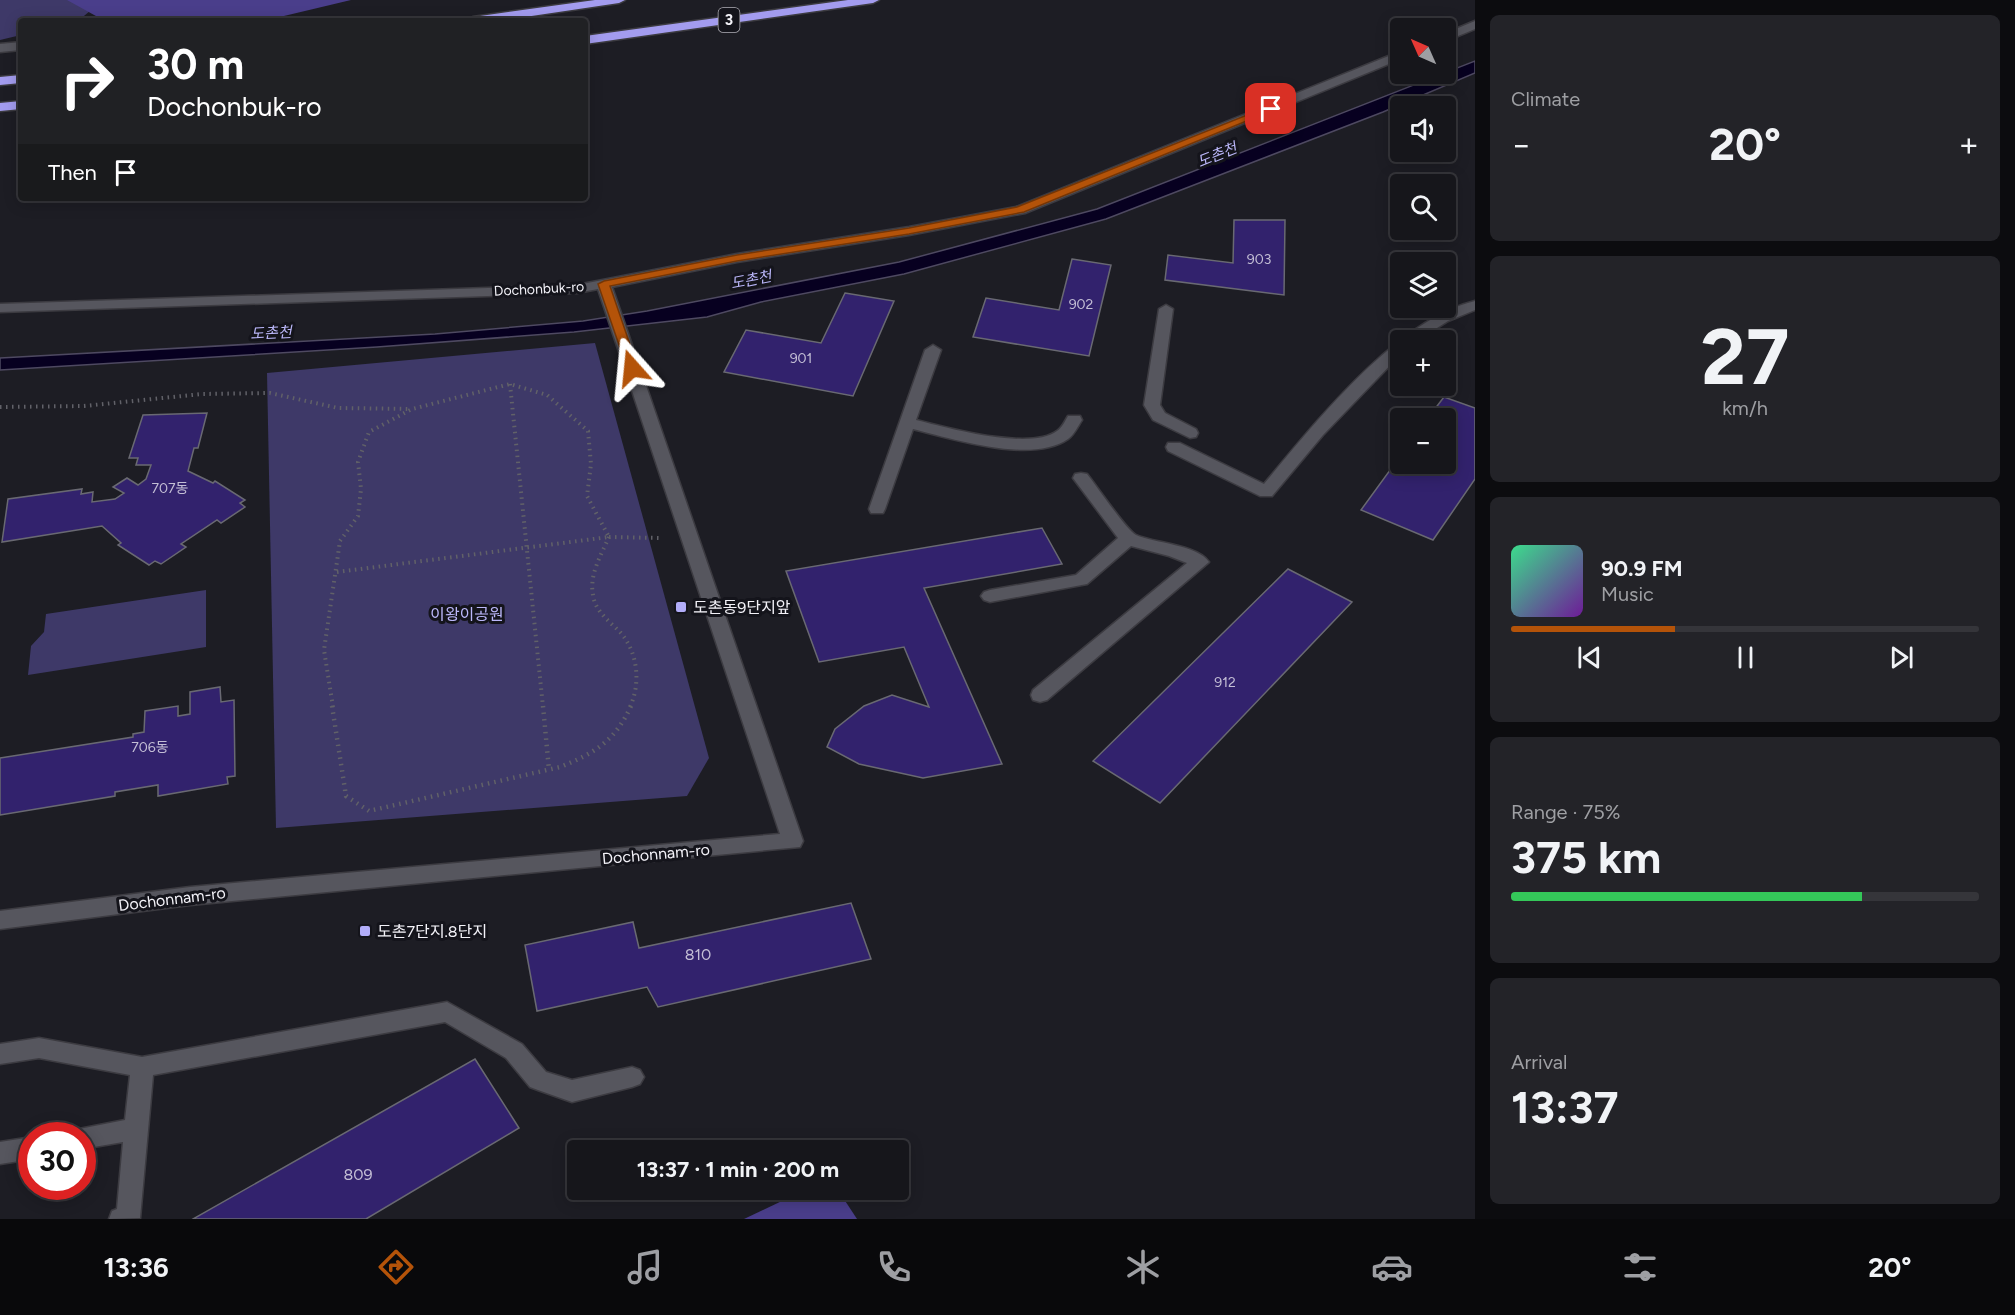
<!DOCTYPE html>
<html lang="en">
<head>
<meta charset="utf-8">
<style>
	:root { --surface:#16161b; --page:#232328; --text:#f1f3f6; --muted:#9e9fa3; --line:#35353a; --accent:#b45309 }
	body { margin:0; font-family:Figtree,"Noto Sans KR",sans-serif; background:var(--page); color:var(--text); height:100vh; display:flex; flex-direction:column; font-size:22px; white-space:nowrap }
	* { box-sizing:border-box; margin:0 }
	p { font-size:20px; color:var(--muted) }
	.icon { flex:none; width:33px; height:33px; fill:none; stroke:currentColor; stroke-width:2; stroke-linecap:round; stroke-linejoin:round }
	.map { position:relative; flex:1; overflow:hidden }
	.drawer { display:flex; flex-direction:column; gap:15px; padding:15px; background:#0c0c0f; width:540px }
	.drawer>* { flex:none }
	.guide { position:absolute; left:18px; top:18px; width:570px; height:183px; border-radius:6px; box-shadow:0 3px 15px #0003,0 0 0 2px var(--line); background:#202124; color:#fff; overflow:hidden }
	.needle { width:39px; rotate:315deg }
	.fabs { position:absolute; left:1390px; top:18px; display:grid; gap:12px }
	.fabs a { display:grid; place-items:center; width:66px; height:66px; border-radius:6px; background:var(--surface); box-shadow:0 3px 15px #0003,0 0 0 2px var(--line); font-size:30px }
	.speed { position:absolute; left:18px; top:1122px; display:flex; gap:12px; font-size:30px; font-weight:700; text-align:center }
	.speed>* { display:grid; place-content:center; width:78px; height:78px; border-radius:50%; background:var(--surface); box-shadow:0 3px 15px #0003,0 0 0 2px var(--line); line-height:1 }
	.speed .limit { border:9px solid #d22; background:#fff; color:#111 }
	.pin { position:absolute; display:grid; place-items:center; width:51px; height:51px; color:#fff; margin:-26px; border-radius:12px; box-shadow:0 3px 9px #0006 }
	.me { position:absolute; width:66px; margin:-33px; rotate:342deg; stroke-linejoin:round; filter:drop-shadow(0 0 4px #0008) }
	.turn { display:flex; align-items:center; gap:21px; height:126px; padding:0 30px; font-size:27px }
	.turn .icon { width:78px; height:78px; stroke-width:2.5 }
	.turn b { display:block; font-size:42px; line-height:51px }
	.then { display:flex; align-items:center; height:57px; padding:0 30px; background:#0003; gap:12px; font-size:22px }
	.big { font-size:45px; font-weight:700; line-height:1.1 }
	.drawer .tile { flex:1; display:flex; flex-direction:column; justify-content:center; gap:9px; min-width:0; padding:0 21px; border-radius:9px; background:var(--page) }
	.drawer .dial { align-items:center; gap:0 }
	.dial b { font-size:78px; line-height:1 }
	.song { display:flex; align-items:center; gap:18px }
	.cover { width:72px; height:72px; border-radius:9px; background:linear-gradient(135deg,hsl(150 70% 55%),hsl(280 70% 35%)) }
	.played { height:6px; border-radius:3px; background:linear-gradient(90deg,var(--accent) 35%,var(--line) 35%) }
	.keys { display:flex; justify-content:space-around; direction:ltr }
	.heat { display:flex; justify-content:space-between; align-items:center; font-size:33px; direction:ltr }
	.charge { height:9px; border-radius:4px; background:linear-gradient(90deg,#34c759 75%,var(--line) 0) }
	.trip { position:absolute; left:567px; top:1140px; width:342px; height:60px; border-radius:6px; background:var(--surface); box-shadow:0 3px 15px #0003,0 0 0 2px var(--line); font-weight:700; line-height:60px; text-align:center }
	.dock { display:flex; height:96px; justify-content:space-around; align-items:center; background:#09090b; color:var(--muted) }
	.dock .icon { width:42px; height:42px }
	.dock .selected { color:var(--accent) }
	.dock b { font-size:27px; color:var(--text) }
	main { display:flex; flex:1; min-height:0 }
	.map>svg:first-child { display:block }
	.green { fill:#3e3968 }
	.forest { fill:#4a3e8b }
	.water { fill:#070020; stroke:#4e4961; stroke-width:1.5 }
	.building { fill:#32226d; stroke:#696972; stroke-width:1.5 }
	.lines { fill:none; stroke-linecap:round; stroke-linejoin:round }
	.minor-casing { stroke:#3c3b41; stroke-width:3 }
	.highway-casing { stroke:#3c3b41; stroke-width:3 }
	.path-far1 { stroke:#616168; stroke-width:4; stroke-dasharray:1.5 4.5; stroke-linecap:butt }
	.path { stroke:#616168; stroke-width:4.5; stroke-dasharray:1.5 5; stroke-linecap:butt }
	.minor { fill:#56565e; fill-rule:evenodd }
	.highway { fill:#a39cef; fill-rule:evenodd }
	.route { fill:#b45309; stroke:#753606; stroke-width:1.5 }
	.poi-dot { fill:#b2adf9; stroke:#14141b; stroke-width:2 }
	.labels { text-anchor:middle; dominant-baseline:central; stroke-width:6; stroke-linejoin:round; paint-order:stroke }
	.number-label { font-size:14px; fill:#c3bed5 }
	.far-street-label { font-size:14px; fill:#f3f2f8; stroke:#14141b }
	.shield { fill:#14141b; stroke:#b0afb6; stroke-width:1.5 }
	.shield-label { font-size:15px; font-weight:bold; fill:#f3f2f8 }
	.far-water-label { font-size:15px; font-style:italic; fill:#bab6f8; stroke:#14141b }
	.poi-label { font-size:16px; fill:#f3f2f8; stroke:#14141b; text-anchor:start }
	.park-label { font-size:16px; fill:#bbb7f9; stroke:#14141b }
	.street-label { font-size:16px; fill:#f3f2f8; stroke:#14141b }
	.near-number-label { font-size:16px; fill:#c3bed5 }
</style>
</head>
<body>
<main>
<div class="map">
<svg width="1475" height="1219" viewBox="0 0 1475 1219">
	<rect width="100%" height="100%" fill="#1d1d24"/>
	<!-- green -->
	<g class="green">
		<path d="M0,0H90L97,5L78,21H21V35L0,40Z"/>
		<path d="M595,343L709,758L687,796L276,828L267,373Z"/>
		<path d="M206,590V647L28,675L31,646L44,632L46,614Z"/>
	</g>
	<!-- forest -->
	<g class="forest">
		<path d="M67,0H351L263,21H105Z"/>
		<path d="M805,1190H838L857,1219H744Z"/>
	</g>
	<!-- water -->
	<path class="water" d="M1475,61V73L1383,112L1106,219L904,274L761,302L707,317L574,332L377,347L0,370V358L435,334L583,321L647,311L899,262L1097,209Z"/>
	<!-- building -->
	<g class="building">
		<path d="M1234,220H1285L1284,295L1165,280L1168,255L1233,263Z"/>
		<path d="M1072,259L1111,265L1089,356L973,337L986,298L1059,310Z"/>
		<path d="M845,293L894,301L853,396L724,372L746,330L821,343Z"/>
		<path d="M1444,397L1475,408V479L1433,540L1361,510L1401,455V464H1446V418H1428Z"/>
		<path d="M207,413L198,448H194L188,471L213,483L215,481L245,500L240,503L245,507L221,523L217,520L181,544L186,547L161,564L155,561L149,565L118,545L121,543L102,526L2,542L8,499L82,489L81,494L93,492L92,502L115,499L124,493L113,487L127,478L138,485L146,479L151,465H136L138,458H129L143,415Z"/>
		<path d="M1042,528L1062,564L924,588L1002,764L923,778L859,764L827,747L835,729L864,706L892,695L929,707L904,647L819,662L786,571Z"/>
		<path d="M1288,569L1352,602L1160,803L1093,761Z"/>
		<path d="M220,687L221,702L234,700L235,776L227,777L228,784L158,796V785L115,792V796L0,815V758L133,737V734L144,732L145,711L178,706V716L190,714V692Z"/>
		<path d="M851,903L871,959L658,1007L647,987L537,1011L525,945L633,922L639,948Z"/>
		<path d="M475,1059L519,1128L366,1219H193Z"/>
	</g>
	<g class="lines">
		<defs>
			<g id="minor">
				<path d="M1475,21V29L1446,41V33Z"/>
				<path d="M21,42V50L0,52V44Z"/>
				<path d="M1401,51V59L1025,213L909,235L737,262L612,287L803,841L800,847L190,905L0,929V911L190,887L780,834L598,289L577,293L0,312V304L577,285L737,254L909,227L1016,207Z"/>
				<path d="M1475,301V310L1448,321L1418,340H1401V354L1323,435L1272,496H1260L1168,451L1166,447L1168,443H1180L1264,484C1316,422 1396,320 1475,301Z"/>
				<path d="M1166,305L1173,309L1160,405L1165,413L1196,429L1198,433L1196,437L1190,438L1153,420L1144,405L1159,309Z"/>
				<path d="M933,345L941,350L916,420C948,428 1030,451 1057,431C1062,428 1065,421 1068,416H1080L1082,420C1078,426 1074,435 1068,439C1032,464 953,439 913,429L885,509L883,513H871L869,509L925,350Z"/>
				<path d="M1081,473L1087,474C1096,485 1127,531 1136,535C1154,543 1198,545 1209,562L1047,700L1040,702L1033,700L1031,695L1033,690L1187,563L1169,556L1131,546L1087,584L990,602L984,600L981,596L984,592L990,590L1076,575L1118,538L1073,478L1075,474Z"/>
				<path d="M447,1002L522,1044L546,1072L572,1080L632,1067L640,1070L644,1077L640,1084L632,1087L572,1102L538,1090L530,1087L506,1058L445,1022L153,1075L140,1218L109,1219L112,1211L117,1209L123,1142L82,1149V1136H71L74,1130L125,1120L130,1075L39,1058L0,1064V1044L39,1038L142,1057Z"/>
				<path d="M32,1137V1159L0,1164V1142Z"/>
			</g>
			<g id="highway">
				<path d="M595,0H625L619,3L497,21H467L473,17Z"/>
				<path d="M848,0H879L873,3L585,44V36Z"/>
				<path d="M21,75V83L0,85V77Z"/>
				<path d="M21,101V109L0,111V103Z"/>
			</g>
		</defs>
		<!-- minor casing -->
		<use href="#minor" class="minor-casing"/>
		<!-- highway casing -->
		<use href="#highway" class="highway-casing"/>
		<!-- path-far1 -->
		<g class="path-far1">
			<path d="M510,384L543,707"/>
			<path d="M0,407L84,406L202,394L270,393L338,408L411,409"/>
			<path d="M609,537L659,538"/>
			<path d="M609,537C601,555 589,575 593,595C595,611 609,621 620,632C638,652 641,683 630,707"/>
			<path d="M337,572L609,537"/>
			<path d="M333,707L324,650L340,541L358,516L361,489L358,462L369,432L412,409L510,384L547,395L588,431L591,464L587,496L609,537"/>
		</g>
		<!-- path -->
		<g class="path">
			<path d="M332,706L346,796L369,811L560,767C595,753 615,741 631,706"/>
			<path d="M543,706L549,770"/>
		</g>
		<!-- minor -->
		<use href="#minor" class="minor"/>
		<!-- highway -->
		<use href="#highway" class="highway"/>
	</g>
	<!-- route -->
	<path class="route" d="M1267,107L1276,109L1024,212L909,234L737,261L610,286L638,368L637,370L632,371L627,368L598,284L604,281L737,255L909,228L1017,207Z"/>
	<!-- markers -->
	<g class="poi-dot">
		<rect x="675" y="601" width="12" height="12" rx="3"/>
		<rect x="359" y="925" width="12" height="12" rx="3"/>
	</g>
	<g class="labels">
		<!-- number labels -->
		<g class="number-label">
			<text x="1259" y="259">903</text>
			<text x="1081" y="304">902</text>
			<text x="801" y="358">901</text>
			<text x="170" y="488">707동</text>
			<text x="1225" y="682">912</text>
			<text x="150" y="747">706동</text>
		</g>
		<!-- far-street labels -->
		<g class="far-street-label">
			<text transform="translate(539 289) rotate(-3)">Dochonbuk-ro</text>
		</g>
		<!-- shield labels -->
		<rect class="shield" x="718.5" y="8" width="21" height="24" rx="4.5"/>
		<g class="shield-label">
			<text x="729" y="20">3</text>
		</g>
		<!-- far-water labels -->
		<g class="far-water-label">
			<text transform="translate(1217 155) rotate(-22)">도촌천</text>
			<text transform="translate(751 280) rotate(-11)">도촌천</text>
			<text transform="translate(271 333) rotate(-3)">도촌천</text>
		</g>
		<!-- poi labels -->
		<g class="poi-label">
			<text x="693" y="607">도촌동9단지앞</text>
			<text x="377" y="931">도촌7단지.8단지</text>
		</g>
		<!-- park labels -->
		<g class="park-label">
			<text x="467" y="614">이왕이공원</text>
		</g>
		<!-- street labels -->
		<g class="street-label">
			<text transform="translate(656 854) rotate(-5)">Dochonnam-ro</text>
			<text transform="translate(172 899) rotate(-7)">Dochonnam-ro</text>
		</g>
		<!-- near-number labels -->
		<g class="near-number-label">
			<text x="698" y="954">810</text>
			<text x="358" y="1174">809</text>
		</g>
	</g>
</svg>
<div class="fabs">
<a><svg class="needle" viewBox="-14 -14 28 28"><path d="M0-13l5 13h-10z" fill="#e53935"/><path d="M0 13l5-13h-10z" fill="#9e9fa3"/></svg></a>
<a><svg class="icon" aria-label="sound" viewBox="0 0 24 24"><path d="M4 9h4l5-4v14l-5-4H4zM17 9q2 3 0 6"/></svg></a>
<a><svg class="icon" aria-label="search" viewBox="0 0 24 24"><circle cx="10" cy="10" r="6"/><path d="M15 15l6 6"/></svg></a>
<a><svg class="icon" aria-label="layers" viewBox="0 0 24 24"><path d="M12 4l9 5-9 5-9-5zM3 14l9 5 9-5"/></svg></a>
<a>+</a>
<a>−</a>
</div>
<div class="speed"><div class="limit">30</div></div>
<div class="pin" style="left:1271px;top:109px;background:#d93025"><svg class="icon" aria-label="arrive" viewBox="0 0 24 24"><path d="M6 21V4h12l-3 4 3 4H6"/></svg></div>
<svg class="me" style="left:632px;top:368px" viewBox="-20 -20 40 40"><path d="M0-17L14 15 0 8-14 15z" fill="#b45309" stroke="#fff" stroke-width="4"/></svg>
<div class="trip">13:37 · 1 min · 200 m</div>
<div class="guide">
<div class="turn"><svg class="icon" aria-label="right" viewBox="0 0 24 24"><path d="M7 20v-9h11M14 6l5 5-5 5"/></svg><div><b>30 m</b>Dochonbuk-ro</div></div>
<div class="then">Then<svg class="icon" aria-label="arrive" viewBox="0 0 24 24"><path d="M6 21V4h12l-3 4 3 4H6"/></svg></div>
</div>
</div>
<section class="drawer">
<div class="tile"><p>Climate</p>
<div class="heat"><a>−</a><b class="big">20°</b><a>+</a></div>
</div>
<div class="tile dial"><b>27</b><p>km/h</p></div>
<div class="tile">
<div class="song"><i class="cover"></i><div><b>90.9 FM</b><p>Music</p></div></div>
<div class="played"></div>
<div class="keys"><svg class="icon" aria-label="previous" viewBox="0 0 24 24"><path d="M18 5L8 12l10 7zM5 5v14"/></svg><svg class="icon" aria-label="pause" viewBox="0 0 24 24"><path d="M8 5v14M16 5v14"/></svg><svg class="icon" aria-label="next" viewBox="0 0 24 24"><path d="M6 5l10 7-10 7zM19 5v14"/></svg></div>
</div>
<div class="tile"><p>Range · 75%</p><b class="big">375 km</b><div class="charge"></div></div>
<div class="tile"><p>Arrival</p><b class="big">13:37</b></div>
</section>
</main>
<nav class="dock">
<b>13:36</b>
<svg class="icon selected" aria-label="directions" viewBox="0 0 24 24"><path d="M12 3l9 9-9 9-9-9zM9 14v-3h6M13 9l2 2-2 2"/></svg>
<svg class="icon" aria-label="music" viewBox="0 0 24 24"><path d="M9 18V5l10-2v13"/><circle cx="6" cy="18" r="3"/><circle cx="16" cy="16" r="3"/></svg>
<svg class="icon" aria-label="phone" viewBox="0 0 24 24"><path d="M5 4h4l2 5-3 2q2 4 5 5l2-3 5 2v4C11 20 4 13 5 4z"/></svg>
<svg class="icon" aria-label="climate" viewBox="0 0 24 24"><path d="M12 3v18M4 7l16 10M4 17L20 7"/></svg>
<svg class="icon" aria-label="car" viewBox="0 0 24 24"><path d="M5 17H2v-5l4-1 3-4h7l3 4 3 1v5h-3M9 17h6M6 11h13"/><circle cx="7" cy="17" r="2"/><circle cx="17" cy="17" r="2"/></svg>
<svg class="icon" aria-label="filters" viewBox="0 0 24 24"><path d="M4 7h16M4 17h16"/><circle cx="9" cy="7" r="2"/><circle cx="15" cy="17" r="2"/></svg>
<b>20°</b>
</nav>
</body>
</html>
